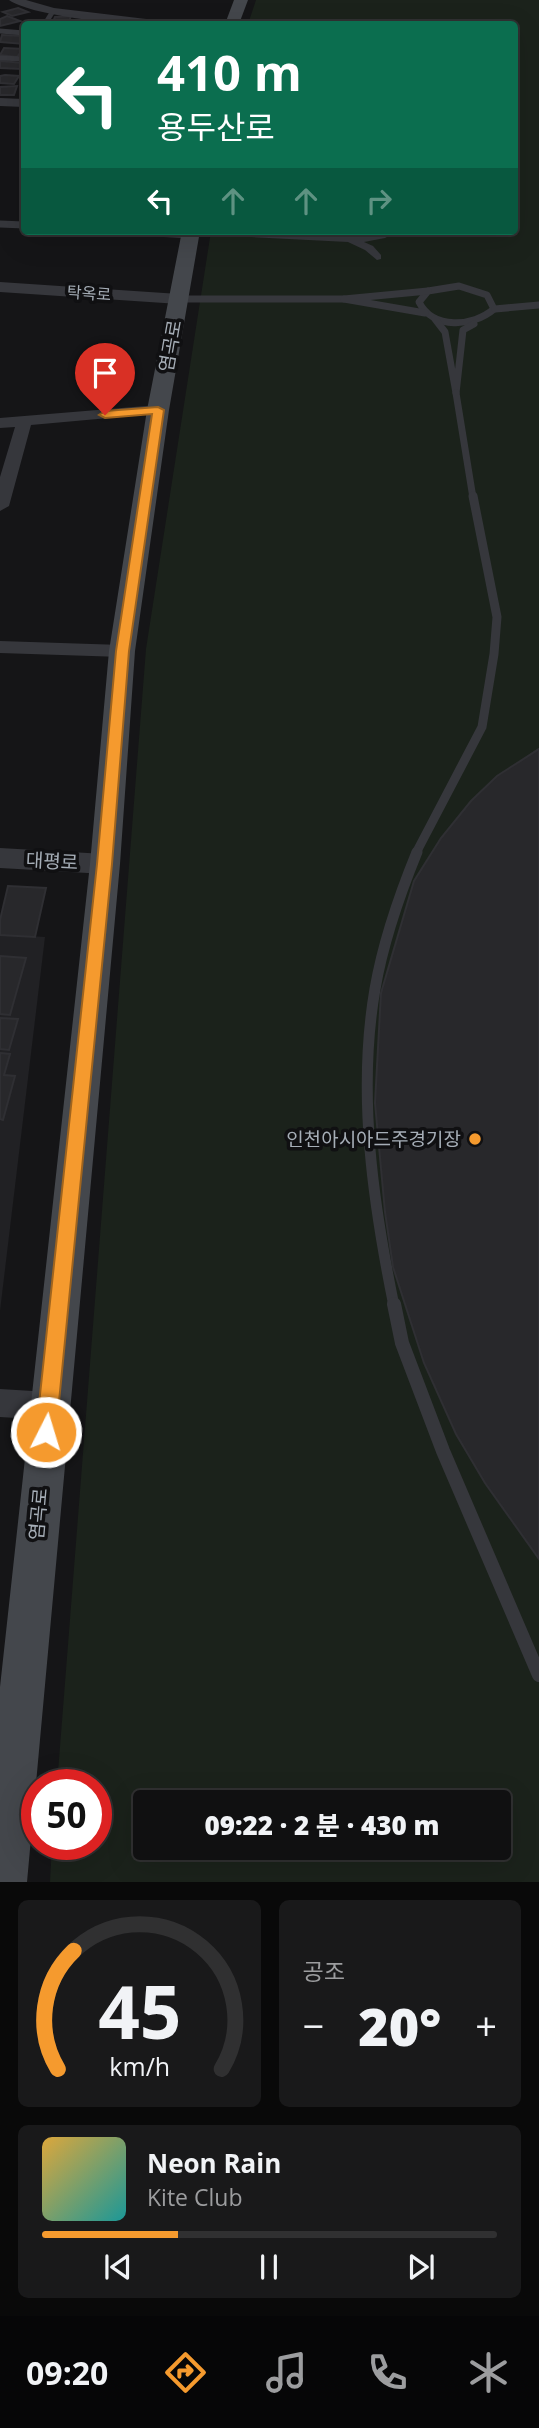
<!DOCTYPE html>
<html lang="ko">
<head>
<meta charset="utf-8">
<style>
	:root { --surface:#101011; --page:#19191a; --text:#f1f3f6; --muted:#9c9d9f; --line:#303031; --accent:#f59a2e }
	body { margin:0; font-family:"Open Sans","Noto Sans KR",sans-serif; background:var(--page); color:var(--text); height:100vh; display:flex; flex-direction:column; font-size:26px; white-space:nowrap }
	* { box-sizing:border-box; margin:0 }
	p { font-size:23px; color:var(--muted) }
	.icon { flex:none; width:38px; height:38px; fill:none; stroke:currentColor; stroke-width:2; stroke-linecap:round; stroke-linejoin:round }
	.map { position:relative; height:1882px; overflow:hidden }
	.details { display:flex; flex-direction:column; gap:18px; padding:18px; background:#090909; flex:1 }
	.details>* { flex:none }
	.top-card { position:absolute; left:21px; top:21px; width:497px; height:214px; border-radius:7px; box-shadow:0 7px 28px #0002,0 0 0 2px var(--line); background:#0b6e4f; color:#fff; overflow:hidden }
	.speed { position:absolute; left:21px; top:1769px; display:flex; gap:14px; font-size:35px; font-weight:700; text-align:center }
	.speed>* { display:grid; place-content:center; width:91px; height:91px; border-radius:50%; background:var(--surface); box-shadow:0 7px 28px #0002,0 0 0 2px var(--line); line-height:1 }
	.speed .limit { border:10px solid #d22; background:#fff; color:#111 }
	.pin { position:absolute; display:grid; place-items:center; width:60px; height:60px; color:#fff; margin:-72px -30px; border-radius:50% 50% 50% 0; rotate:-45deg; box-shadow:0 0 7px #0007 }
	.pin .icon { rotate:45deg }
	.me { position:absolute; width:77px; margin:-38px; rotate:5deg; stroke-linejoin:round; filter:drop-shadow(0 0 5px #0008) }
	.turn { display:flex; align-items:center; gap:24px; height:147px; padding:0 21px; font-size:32px }
	.turn .icon { width:91px; height:91px; stroke-width:2.5 }
	.turn b { display:block; font-size:49px; line-height:60px }
	.lanes { display:flex; align-items:center; height:66px; padding:0 21px; background:#0003; justify-content:center; gap:35px; direction:ltr }
	.lanes .off { opacity:.35 }
	.big { font-size:52px; font-weight:800; line-height:1.1 }
	.details .tile { flex:1; display:flex; flex-direction:column; justify-content:center; gap:10px; min-width:0; padding:0 24px; border-radius:10px; background:var(--page) }
	.details .dial { align-items:center; gap:0 }
	.dial svg { height:182px; overflow:visible; fill:none; stroke:var(--line); stroke-width:7; stroke-linecap:round; text-anchor:middle }
	.dial text { fill:var(--text); stroke:none }
	.song { display:flex; align-items:center; gap:21px }
	.cover { width:84px; height:84px; border-radius:10px; background:linear-gradient(135deg,hsl(40 70% 55%),hsl(180 70% 35%)) }
	.played { height:7px; border-radius:4px; background:linear-gradient(90deg,var(--accent) 30%,var(--line) 30%) }
	.keys { display:flex; justify-content:space-around; direction:ltr }
	.heat { display:flex; justify-content:space-between; align-items:center; font-size:38px; direction:ltr }
	.details .tiles { flex:1; display:grid; gap:18px; grid-template-columns:1fr 1fr }
	.tile:last-child { grid-column:span 2 }
	.trip { position:absolute; left:133px; top:1790px; width:378px; height:70px; border-radius:7px; background:var(--surface); box-shadow:0 7px 28px #0002,0 0 0 2px var(--line); font-weight:800; line-height:70px; text-align:center }
	.dock { display:flex; height:112px; justify-content:space-around; align-items:center; background:#060607; color:var(--muted) }
	.dock .icon { width:49px; height:49px }
	.dock .active { color:var(--accent) }
	.dock b { font-size:32px; color:var(--text) }
	.map>svg:first-child { display:block }
	.built { fill:#212124 }
	.green { fill:#1b221b; fill-rule:evenodd }
	.building { fill:#28282b; stroke:#2f2f33; stroke-width:2 }
	.lines { fill:none; stroke-linecap:round; stroke-linejoin:round }
	.service-far4 { stroke:#36373c; stroke-width:5 }
	.service-far3 { stroke:#36373c; stroke-width:7 }
	.service-far2 { stroke:#36373c; stroke-width:9 }
	.service-far1 { stroke:#36373c; stroke-width:11 }
	.service { stroke:#36373c; stroke-width:14 }
	.pedestrian { fill:#36373c; fill-rule:evenodd }
	.minor { fill:#36373c; fill-rule:evenodd }
	.tertiary { fill:#36373c; fill-rule:evenodd }
	.secondary { fill:#44474c; fill-rule:evenodd }
	.route { fill:#f59a2e; stroke:#9f641e; stroke-width:2 }
	.poi-dot { fill:#f59a2e; stroke:#101012; stroke-width:2.5 }
	.labels { text-anchor:middle; dominant-baseline:central; stroke-width:7; stroke-linejoin:round; paint-order:stroke }
	.far-street-label { font-size:16px; fill:#a6aeb7; stroke:#101012 }
	.street-label { font-size:19px; fill:#a6aeb7; stroke:#101012 }
	.poi-label { font-size:19px; fill:#a6aeb7; stroke:#101012; text-anchor:end }
</style>
</head>
<body>
<div class="map">
<svg width="539" height="1882" viewBox="0 0 539 1882">
	<rect width="100%" height="100%" fill="#151517"/>
	<!-- built -->
	<path class="built" d="M0,934L45,937L0,1311Z"/>
	<!-- green -->
	<path class="green" d="M256,0H539V1882H50L52,1845L96,1844V1785H57L146,649L211,231H514V24H248ZM145,1802H499V1848H145Z"/>
	<!-- building -->
	<g class="building">
		<path d="M18,8L28,12L12,16L3,12Z"/>
		<path d="M7,16L20,21L0,26V19Z"/>
		<path d="M71,16L68,24H52L55,17Z"/>
		<path d="M2,35L24,36V44L0,42Z"/>
		<path d="M4,48L23,49L17,57L0,55Z"/>
		<path d="M0,61L24,63V65L22,69L0,68Z"/>
		<path d="M0,76L5,75L19,76L14,84L0,83Z"/>
		<path d="M17,86L14,95H0V87Z"/>
		<path d="M539,749V1532L506,1479L469,1392L432,1280L416,1181L408,1097L414,989L432,894L463,832L486,794L523,760Z"/>
		<path d="M539,749V1559L485,1483L456,1434L424,1363L393,1267L385,1212L375,1103L381,993L414,881L441,838L471,801L497,776Z"/>
		<path d="M8,886L46,888L35,937L0,935V920Z"/>
		<path d="M0,956L26,958L10,1015L0,1014Z"/>
		<path d="M0,1018L18,1019L9,1050L0,1049Z"/>
		<path d="M0,1053L10,1054L4,1075L15,1076L3,1120L0,1119Z"/>
	</g>
	<g class="lines">
		<!-- service-far4 -->
		<g class="service-far4">
			<path d="M45,24L53,11"/>
			<path d="M0,31L24,33"/>
			<path d="M0,58L24,59"/>
		</g>
		<!-- service-far3 -->
		<g class="service-far3">
			<path d="M0,224L24,225"/>
			<path d="M121,231L190,235"/>
			<path d="M459,286L487,295L494,309C473,327 433,330 419,302L428,291Z"/>
			<path d="M179,299H344"/>
			<path d="M495,309L539,305"/>
			<path d="M425,313L344,299L428,291"/>
			<path d="M435,319L445,332L456,393L463,330L474,324"/>
			<path d="M456,393L473,498"/>
		</g>
		<!-- service-far2 -->
		<path class="service-far2" d="M416,853L482,727L494,654L497,617L473,496"/>
		<!-- service-far1 -->
		<path class="service-far1" d="M394,1306C373,1203 357,1093 375,989C383,942 399,896 417,852"/>
		<!-- service -->
		<path class="service" d="M394,1304L402,1343L443,1451L539,1675"/>
		<!-- pedestrian -->
		<path class="pedestrian" d="M253,231L346,236L398,231L385,238L364,242L373,246L381,255V259L377,260L365,250L348,242L251,237L246,234Z"/>
		<!-- minor -->
		<g class="minor">
			<path d="M9,0H26L54,8L163,21L168,24C137,27 33,17 9,0Z"/>
			<path d="M158,405L166,410L164,413L31,425L9,506L0,511V477L15,427L0,428V418Z"/>
			<path d="M0,641L122,645L131,651L122,657L0,653Z"/>
			<path d="M0,1389L49,1392L59,1396L63,1406L59,1416L49,1420L0,1417Z"/>
		</g>
		<!-- tertiary -->
		<g class="tertiary">
			<path d="M0,98L24,99V107L0,106Z"/>
			<path d="M0,282L179,294L188,299L179,304L0,292Z"/>
			<path d="M0,848L105,854L114,857L118,864L114,871L105,874L0,868Z"/>
		</g>
		<!-- secondary -->
		<g class="secondary">
			<path d="M234,0H248L239,24H225Z"/>
			<path d="M182,231H200L169,410L135,651L120,864L27,1882H0V1687L90,864L109,651L147,410Z"/>
		</g>
	</g>
	<!-- route -->
	<path class="route" d="M158,407L164,410L129,651L112,864L56,1432L53,1439L46,1442L39,1439L36,1432L97,864L116,651L152,414L105,418L99,415L105,411Z"/>
	<!-- markers -->
	<circle class="poi-dot" cx="475" cy="1139" r="7"/>
	<g class="labels">
		<!-- far-street labels -->
		<g class="far-street-label">
			<text transform="translate(89 293) rotate(4)">탁옥로</text>
		</g>
		<!-- street labels -->
		<g class="street-label">
			<text transform="translate(170 346) rotate(-80)">염곡로</text>
			<text transform="translate(52 861) rotate(3)">대평로</text>
			<text transform="translate(38 1514) rotate(-85)">염곡로</text>
		</g>
		<!-- poi labels -->
		<g class="poi-label">
			<text x="461" y="1139">인천아시아드주경기장</text>
		</g>
	</g>
</svg>
<div class="speed"><div class="limit">50</div></div>
<div class="pin" style="left:105px;top:415px;background:#d93025"><svg class="icon" aria-label="arrive" viewBox="0 0 24 24"><path d="M6 21V4h12l-3 4 3 4H6"/></svg></div>
<svg class="me" style="left:46px;top:1432px" viewBox="-20 -20 40 40"><circle r="17" fill="#f59a2e" stroke="#fff" stroke-width="3"/><path d="M0-11L8 9 0 5-8 9z" fill="#fff"/></svg>
<div class="trip">09:22 · 2 분 · 430 m</div>
<div class="top-card">
<div class="turn"><svg class="icon" aria-label="left" viewBox="0 0 24 24"><path d="M17 20v-9H6M10 6l-5 5 5 5"/></svg><div><b>410 m</b>용두산로</div></div>
<div class="lanes"><svg class="icon" aria-label="left" viewBox="0 0 24 24"><path d="M17 20v-9H6M10 6l-5 5 5 5"/></svg><svg class="icon off" aria-label="ahead" viewBox="0 0 24 24"><path d="M12 20V5M6 11l6-6 6 6"/></svg><svg class="icon off" aria-label="ahead" viewBox="0 0 24 24"><path d="M12 20V5M6 11l6-6 6 6"/></svg><svg class="icon off" aria-label="right" viewBox="0 0 24 24"><path d="M7 20v-9h11M14 6l5 5-5 5"/></svg></div>
</div>
</div>
<section class="details">
<div class="tiles">
<div class="tile dial"><svg viewBox="0 0 100 80">
<path d="M14 69A42 42 0 1 1 86 69"/>
<path d="M14 69A42 42 0 0 1 21 17" stroke="#f59a2e"/>
<text x="50" y="56" font-size="32" font-weight="700">45</text>
<text x="50" y="72" font-size="11">km/h</text>
</svg></div>
<div class="tile"><p>공조</p>
<div class="heat"><a>−</a><b class="big">20°</b><a>+</a></div>
</div>
<div class="tile">
<div class="song"><i class="cover"></i><div><b>Neon Rain</b><p>Kite Club</p></div></div>
<div class="played"></div>
<div class="keys"><svg class="icon" aria-label="previous" viewBox="0 0 24 24"><path d="M18 5L8 12l10 7zM5 5v14"/></svg><svg class="icon" aria-label="pause" viewBox="0 0 24 24"><path d="M8 5v14M16 5v14"/></svg><svg class="icon" aria-label="next" viewBox="0 0 24 24"><path d="M6 5l10 7-10 7zM19 5v14"/></svg></div>
</div>
</div>
</section>
<nav class="dock">
<b>09:20</b>
<svg class="icon active" aria-label="directions" viewBox="0 0 24 24"><path d="M12 3l9 9-9 9-9-9zM9 14v-3h6M13 9l2 2-2 2"/></svg>
<svg class="icon" aria-label="music" viewBox="0 0 24 24"><path d="M9 18V5l10-2v13"/><circle cx="6" cy="18" r="3"/><circle cx="16" cy="16" r="3"/></svg>
<svg class="icon" aria-label="phone" viewBox="0 0 24 24"><path d="M5 4h4l2 5-3 2q2 4 5 5l2-3 5 2v4C11 20 4 13 5 4z"/></svg>
<svg class="icon" aria-label="climate" viewBox="0 0 24 24"><path d="M12 3v18M4 7l16 10M4 17L20 7"/></svg>
</nav>
</body>
</html>
